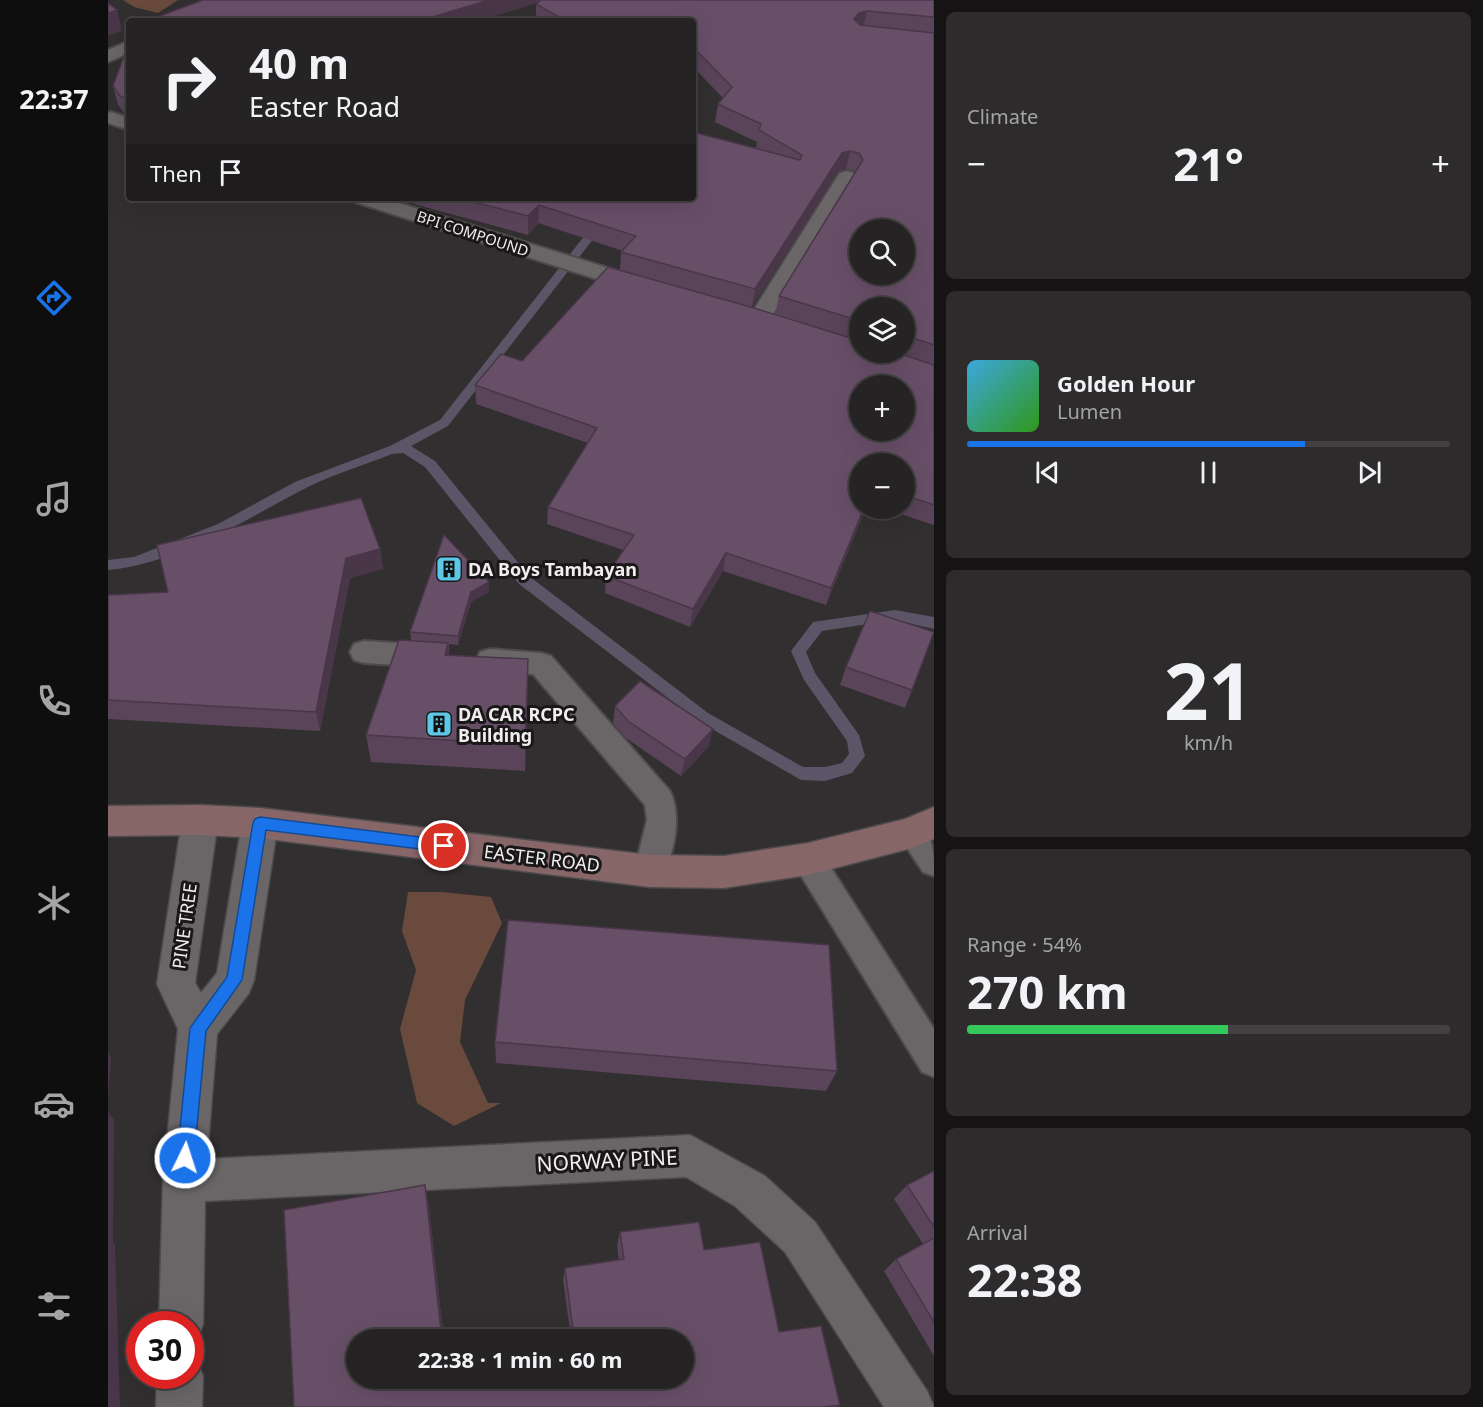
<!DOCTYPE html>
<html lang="en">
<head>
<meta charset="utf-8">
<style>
	:root { --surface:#262324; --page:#2e2b2c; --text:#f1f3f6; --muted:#a4a4a6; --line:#424041; --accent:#1a73e8 }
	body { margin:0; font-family:"Noto Sans",sans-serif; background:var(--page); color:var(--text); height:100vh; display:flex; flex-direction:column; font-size:22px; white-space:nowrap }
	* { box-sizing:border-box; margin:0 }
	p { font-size:20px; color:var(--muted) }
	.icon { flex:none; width:33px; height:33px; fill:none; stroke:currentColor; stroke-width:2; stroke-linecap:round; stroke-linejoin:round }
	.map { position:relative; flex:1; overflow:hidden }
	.sheet { display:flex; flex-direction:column; gap:12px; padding:12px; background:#151314; width:549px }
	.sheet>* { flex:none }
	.hud { position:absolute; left:18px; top:18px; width:570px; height:183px; border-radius:6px; box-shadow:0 6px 24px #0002,0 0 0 2px var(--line); background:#262324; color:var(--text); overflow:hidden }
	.fabs { position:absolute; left:741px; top:219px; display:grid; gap:12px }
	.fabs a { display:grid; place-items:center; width:66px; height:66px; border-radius:50%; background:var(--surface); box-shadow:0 6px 24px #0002,0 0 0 2px var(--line); font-size:30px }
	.speed { position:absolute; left:18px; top:1311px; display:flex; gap:12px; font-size:30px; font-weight:700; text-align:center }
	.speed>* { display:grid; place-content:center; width:78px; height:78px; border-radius:50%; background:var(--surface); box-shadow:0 6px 24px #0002,0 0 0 2px var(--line); line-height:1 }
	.speed .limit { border:9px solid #d22; background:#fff; color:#111 }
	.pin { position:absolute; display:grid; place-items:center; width:51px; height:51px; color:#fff; margin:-26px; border:3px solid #fff; border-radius:50%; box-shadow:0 2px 6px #0007 }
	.me { position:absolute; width:66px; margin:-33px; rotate:4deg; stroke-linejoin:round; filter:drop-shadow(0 0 4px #0008) }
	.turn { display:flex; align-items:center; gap:21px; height:126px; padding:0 24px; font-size:27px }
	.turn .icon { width:78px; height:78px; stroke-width:2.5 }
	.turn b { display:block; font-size:42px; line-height:51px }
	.then { display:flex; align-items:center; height:57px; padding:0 24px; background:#0003; gap:12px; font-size:22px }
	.big { font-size:45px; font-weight:700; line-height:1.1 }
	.sheet .card { flex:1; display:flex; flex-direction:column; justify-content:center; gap:9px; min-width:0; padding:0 21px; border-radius:9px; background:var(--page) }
	.sheet .dial { align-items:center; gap:0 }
	.dial b { font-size:78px; line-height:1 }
	.song { display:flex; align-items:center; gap:18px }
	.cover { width:72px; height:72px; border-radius:9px; background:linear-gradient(135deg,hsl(200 70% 55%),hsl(110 70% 35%)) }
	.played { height:6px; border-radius:3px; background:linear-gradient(90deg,var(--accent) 70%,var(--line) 70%) }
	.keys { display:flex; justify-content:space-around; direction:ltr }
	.heat { display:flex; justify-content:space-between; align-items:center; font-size:33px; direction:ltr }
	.charge { height:9px; border-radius:4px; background:linear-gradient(90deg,#34c759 54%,var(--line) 0) }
	.trip { position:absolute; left:238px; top:1329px; width:348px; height:60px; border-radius:30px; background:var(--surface); box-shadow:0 6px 24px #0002,0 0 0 2px var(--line); font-weight:700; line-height:60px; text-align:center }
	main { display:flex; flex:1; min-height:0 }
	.tab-bar { display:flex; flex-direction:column; width:108px; justify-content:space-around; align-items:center; background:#0f0e0e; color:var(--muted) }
	.tab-bar .icon { width:42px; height:42px }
	.tab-bar .selected { color:var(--accent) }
	.tab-bar b { font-size:27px; color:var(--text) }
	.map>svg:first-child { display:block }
	.green { fill:#694a3c }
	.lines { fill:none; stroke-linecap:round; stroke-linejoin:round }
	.stream { fill:#5c5567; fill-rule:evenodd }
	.service-casing { stroke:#4d4a4b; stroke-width:4 }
	.minor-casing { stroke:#4d4a4b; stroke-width:3 }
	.secondary-casing { stroke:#4d4a4b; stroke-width:3 }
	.service { fill:#6a6668; fill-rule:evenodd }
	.minor { fill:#6a6668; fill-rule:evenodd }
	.secondary { fill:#876668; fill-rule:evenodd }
	.wall { fill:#594459; fill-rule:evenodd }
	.shaded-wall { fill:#493749 }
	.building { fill:#684f68; stroke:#493749; stroke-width:1.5; fill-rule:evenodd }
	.route { fill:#1a73e8; stroke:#114b97; stroke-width:1.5 }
	.labels { text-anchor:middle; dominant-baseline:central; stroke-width:6; stroke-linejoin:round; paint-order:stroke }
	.far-street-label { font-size:15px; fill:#efedee; stroke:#191718 }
	.poi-label { font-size:18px; font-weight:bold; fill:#efedee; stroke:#191718; text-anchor:start }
	.street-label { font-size:18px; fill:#efedee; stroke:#191718 }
	.near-street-label { font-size:21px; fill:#efedee; stroke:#191718 }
</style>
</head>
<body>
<main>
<nav class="tab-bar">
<b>22:37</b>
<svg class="icon selected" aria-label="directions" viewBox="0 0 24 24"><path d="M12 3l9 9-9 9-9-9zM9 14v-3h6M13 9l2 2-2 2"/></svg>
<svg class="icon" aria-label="music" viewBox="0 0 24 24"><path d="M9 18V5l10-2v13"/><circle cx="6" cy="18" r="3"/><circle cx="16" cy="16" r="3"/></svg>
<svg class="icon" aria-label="phone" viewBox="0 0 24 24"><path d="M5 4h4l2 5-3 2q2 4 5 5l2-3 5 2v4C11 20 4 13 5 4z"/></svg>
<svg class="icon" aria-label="climate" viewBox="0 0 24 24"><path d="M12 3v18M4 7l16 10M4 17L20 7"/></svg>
<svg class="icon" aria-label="car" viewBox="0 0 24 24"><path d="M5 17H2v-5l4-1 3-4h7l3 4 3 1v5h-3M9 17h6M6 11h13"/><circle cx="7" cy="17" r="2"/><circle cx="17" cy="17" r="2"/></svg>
<svg class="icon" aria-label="filters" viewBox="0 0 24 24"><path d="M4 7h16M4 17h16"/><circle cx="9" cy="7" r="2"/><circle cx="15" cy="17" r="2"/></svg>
</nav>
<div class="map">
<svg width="826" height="1407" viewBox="0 0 826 1407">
	<rect width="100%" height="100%" fill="#322f30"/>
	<!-- green -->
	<g class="green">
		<path d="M15,0H70L50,13L26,7Z"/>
		<path d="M300,892H334L383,897L394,923L357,1000L352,1042L380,1103H393L346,1126L309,1103L292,1029L308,970L294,931Z"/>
	</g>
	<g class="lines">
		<!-- stream -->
		<path class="stream" d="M506,198H517L340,426L303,446L327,461L421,576L600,713L695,767H717L734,763L741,754L739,741L696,680L683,651L705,622L787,610L826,617V629L787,620L714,631L698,652L707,673L751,735L757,756L744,773L717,781L693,780L590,721L411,584L317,467L295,453L284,454C254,466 222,475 194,490C133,522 70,563 0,570V560L26,557L110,524L187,482L282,446L332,420Z"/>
		<defs>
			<g id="service">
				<path d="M21,41V53L0,62V50Z"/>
				<path d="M3,112L21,118V130L0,123V113Z"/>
				<path d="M739,171L746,173L749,177L662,319L659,324L651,326L643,324L640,319L729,177L732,173Z"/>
				<path d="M244,198H275L539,280L542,285L539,290L531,292L523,290L247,202Z"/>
				<path d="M256,641L324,645L334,648L338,656L334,664L324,667L256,663L246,660L242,652L246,644Z"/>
				<path d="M382,649L433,653L443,656L562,791C575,818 565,855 553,881L542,885L531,881L526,871L539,820L537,805L425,674L382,671L372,668L368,660L372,652Z"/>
				<path d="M804,820C826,830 826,851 826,876L815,872L789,833L793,824Z"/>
				<path d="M700,845L711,849L826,1029V1077L814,1072L689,869L684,859L689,849Z"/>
			</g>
			<g id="minor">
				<path d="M92,805L104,809L110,820L87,983L93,993L109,973L134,823L140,812L152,808L164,812L170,823L146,980L141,993L109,1034L99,1159L582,1135L657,1176L707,1222L819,1391L826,1407H776L677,1252L627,1206L578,1177L97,1201L95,1324L89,1340L82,1342V1324H51L55,1181L70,1029L49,984L74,820L80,809Z"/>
				<path d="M82,1357L88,1360L95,1376L94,1407H48L49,1376H82Z"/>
			</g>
			<path id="secondary" d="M92,805L152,808L542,855L616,856L700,843L797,819L826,807V839L804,848L700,875L616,888L542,887L152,838L92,835L0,836V806Z"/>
		</defs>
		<!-- service casing -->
		<use href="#service" class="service-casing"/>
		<!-- minor casing -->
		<use href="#minor" class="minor-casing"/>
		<!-- secondary casing -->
		<use href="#secondary" class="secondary-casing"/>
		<!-- service -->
		<use href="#service" class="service"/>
		<!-- minor -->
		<use href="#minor" class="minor"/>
		<!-- secondary -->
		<use href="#secondary" class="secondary"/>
	</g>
	<!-- wall -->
	<g class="wall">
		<path d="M95,0H826V525L774,508H796V464H752V508H758L718,605L615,571L582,627L497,593L498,576L515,550L439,524L440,507L480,443L368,404L367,385L414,361L512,270L513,252L515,251L430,223L420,235L313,206L288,198H585L648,148L649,142L607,122L610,104L615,98L589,71L585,69V21H428V4L431,2L370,21H38ZM738,169L747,171V172L671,296L667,315L644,307L730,172ZM752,308H796V352H790L806,359L674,317L752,340Z"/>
		<path d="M21,42V116L17,114L10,105L5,86Z"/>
		<path d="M272,549L275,569L242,578L212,731L0,719V595L60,592Z"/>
		<path d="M381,582V592L363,602L350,645L341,644V655L420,659L417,771L263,762L258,735L303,640L302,632Z"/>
		<path d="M738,667L804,690L797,708L732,685Z"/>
		<path d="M507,706L601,746L573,776L518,738L505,723Z"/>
		<path d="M387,1042L729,1071L718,1091L388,1063Z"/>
		<path d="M826,1171V1356L776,1271L788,1259L815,1244L786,1199L799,1185Z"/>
		<path d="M320,1199L336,1340H249V1378L463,1338L455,1280L457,1268L511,1260L509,1245L512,1232L596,1250L671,1332L732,1405L728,1407H186Z"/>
	</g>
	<!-- shaded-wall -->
	<g class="shaded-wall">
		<path d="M381,0H439L370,21H311Z"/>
		<path d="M9,10L14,31L0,36V13Z"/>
		<path d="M759,11L755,29L747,31L746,19L751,13Z"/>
		<path d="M492,17L491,21H482Z"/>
		<path d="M742,151L738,169L730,172L644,307L647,289L734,153Z"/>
		<path d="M431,205L430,223L420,235V216Z"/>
		<path d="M756,508H758L718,605L723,588Z"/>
		<path d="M272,549L275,569L242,578L212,731L208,712L238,558Z"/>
		<path d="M618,553L615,571L582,627L585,609Z"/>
		<path d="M381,582V592L363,602L350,645V636L363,592Z"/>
		<path d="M340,643L342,671L337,655Z"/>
		<path d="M420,659V687L417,771V745Z"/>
		<path d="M605,729L601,746L573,776L577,759Z"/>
		<path d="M0,1052L3,1057L0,1102Z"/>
		<path d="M0,1112L6,1120L5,1243L7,1245L12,1407H0Z"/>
		<path d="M317,1185L320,1199L336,1340H334Z"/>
	</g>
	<!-- building -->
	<g class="building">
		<path d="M95,0H381L311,21H38Z"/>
		<path d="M433,0H826V17L759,11L751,13L746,19L752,25L826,33V345L796,335V308H752V321L671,296L755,160L751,153L742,151L734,153L647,289L513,252L528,236L431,205L420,216L351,198H585V132L692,160L694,155L651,130L653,124L610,104L624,87L591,53L585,50V21H520L517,20L514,21H500L492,17L482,21H458L428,4ZM752,230H796V274H752Z"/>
		<path d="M0,3L9,10L0,13Z"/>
		<path d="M21,42V105L19,103L18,99L12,96L5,86Z"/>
		<path d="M500,267L646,308L752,341V352H787L826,365V505L796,495V464H752V508H756L723,588L618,553L585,609L498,576L526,535L440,507L489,428L367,385L393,354L414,361ZM752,386H796V430H752Z"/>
		<path d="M253,498L272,549L238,558L208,712L0,700V595L60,592L49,545Z"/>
		<path d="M336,535L381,582L363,592L350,636L302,632Z"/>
		<path d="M762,611L826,632L804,690L738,667Z"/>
		<path d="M291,640L340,643L337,655L420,659L417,745L258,735Z"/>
		<path d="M532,681L605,729L577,759L520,721L507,706Z"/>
		<path d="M400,920L721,945L729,1071L387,1042Z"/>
		<path d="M826,1171V1227L799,1185Z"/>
		<path d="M317,1185L334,1340H249V1378H576V1340H457L466,1338L457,1268L516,1259L512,1232L591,1222L596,1250L652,1242L671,1332L713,1326L732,1405L715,1407H186L176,1210Z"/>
		<path d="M826,1238V1322L788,1259Z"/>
	</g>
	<!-- route -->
	<path class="route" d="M152,817L336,840L341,841L343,846L341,851L336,852L158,830L134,980L98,1031L86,1158L83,1164L77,1167L71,1164L69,1158L82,1028L119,977L145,823L147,819Z"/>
	<!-- icons -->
	<defs>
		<symbol id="building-square" viewBox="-11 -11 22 22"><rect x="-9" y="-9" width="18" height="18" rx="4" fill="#5cc7e7" stroke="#191718"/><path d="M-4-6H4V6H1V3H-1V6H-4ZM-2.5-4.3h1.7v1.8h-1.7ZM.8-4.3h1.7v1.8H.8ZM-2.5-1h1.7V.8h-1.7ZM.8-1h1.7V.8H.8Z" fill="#111"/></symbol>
	</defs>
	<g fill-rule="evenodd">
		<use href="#building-square" x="326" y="554" width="30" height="30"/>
		<use href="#building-square" x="316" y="709" width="30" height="30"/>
	</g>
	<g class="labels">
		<!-- far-street labels -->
		<g class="far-street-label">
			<text transform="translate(365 233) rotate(18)">BPI COMPOUND</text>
		</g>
		<!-- poi labels -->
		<g class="poi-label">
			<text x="360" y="569">DA Boys Tambayan</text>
			<text x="350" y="714">DA CAR RCPC<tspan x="350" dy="21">Building</tspan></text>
		</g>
		<!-- street labels -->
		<g class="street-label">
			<text transform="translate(434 858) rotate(7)">EASTER ROAD</text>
			<text transform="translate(76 926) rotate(-82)">PINE TREE</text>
		</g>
		<!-- near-street labels -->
		<g class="near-street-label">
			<text transform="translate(499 1160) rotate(-3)">NORWAY PINE</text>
		</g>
	</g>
</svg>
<div class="fabs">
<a><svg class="icon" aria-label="search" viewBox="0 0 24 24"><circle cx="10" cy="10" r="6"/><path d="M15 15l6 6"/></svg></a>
<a><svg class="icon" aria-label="layers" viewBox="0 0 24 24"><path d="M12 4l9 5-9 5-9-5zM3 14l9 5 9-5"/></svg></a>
<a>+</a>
<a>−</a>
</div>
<div class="speed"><div class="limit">30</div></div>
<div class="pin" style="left:336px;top:846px;background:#d93025"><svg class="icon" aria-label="arrive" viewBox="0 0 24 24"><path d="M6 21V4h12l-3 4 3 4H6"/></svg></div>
<svg class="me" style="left:77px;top:1158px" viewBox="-20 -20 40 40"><circle r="17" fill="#1a73e8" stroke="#fff" stroke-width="3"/><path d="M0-11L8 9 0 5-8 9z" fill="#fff"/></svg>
<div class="trip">22:38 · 1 min · 60 m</div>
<div class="hud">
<div class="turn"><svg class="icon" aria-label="right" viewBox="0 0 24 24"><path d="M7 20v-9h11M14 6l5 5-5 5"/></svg><div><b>40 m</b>Easter Road</div></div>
<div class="then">Then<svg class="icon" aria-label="arrive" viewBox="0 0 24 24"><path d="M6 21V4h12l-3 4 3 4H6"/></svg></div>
</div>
</div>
<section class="sheet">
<div class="card"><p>Climate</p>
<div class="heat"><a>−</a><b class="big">21°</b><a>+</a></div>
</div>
<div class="card">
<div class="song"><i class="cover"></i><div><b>Golden Hour</b><p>Lumen</p></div></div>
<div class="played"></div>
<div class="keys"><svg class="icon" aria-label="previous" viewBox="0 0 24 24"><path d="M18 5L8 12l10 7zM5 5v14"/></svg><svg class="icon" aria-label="pause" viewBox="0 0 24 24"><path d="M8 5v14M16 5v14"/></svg><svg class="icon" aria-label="next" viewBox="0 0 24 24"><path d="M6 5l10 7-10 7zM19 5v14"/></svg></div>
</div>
<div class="card dial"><b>21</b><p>km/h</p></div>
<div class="card"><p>Range · 54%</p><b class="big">270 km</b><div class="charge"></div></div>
<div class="card"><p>Arrival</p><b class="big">22:38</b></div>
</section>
</main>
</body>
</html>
